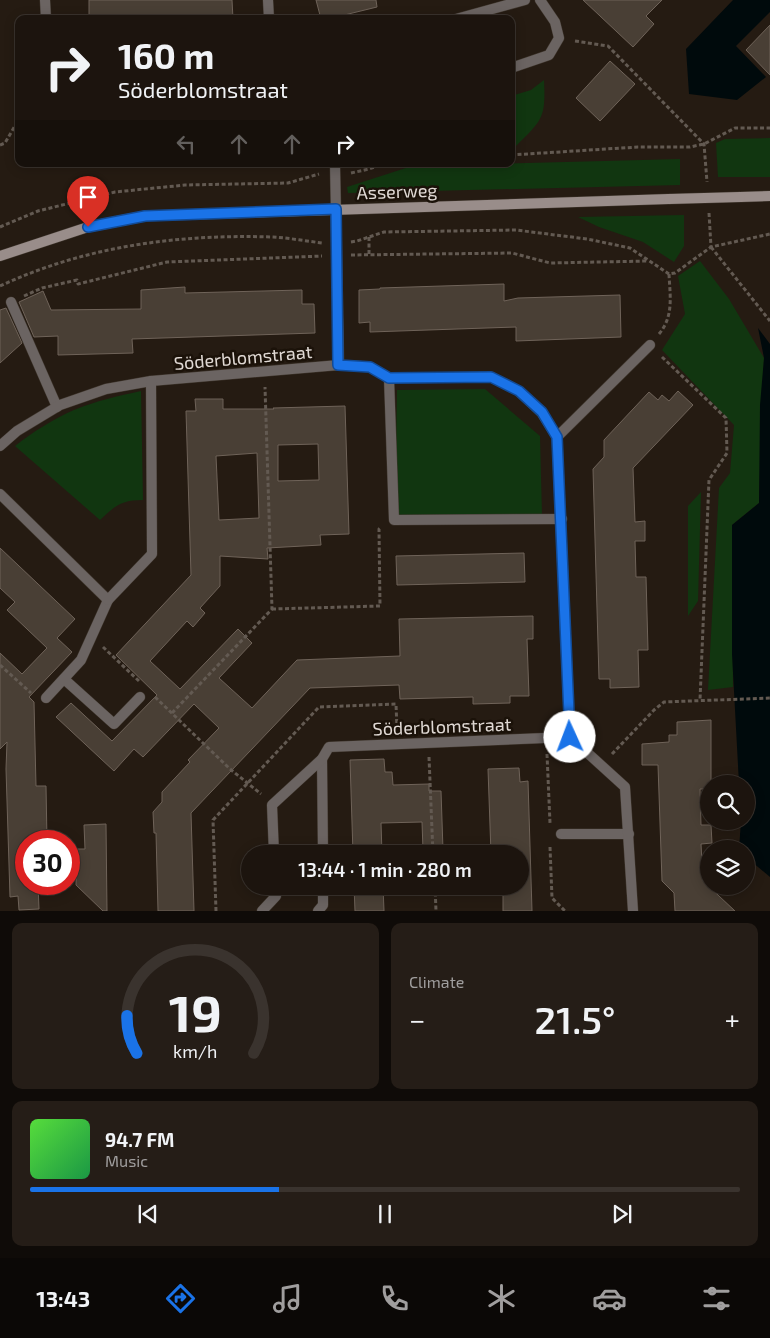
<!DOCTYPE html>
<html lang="en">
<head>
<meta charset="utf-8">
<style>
	:root { --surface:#1c140e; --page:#251d17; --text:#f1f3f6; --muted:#a09e9e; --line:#3a332e; --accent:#1a73e8 }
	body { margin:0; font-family:"Exo 2",sans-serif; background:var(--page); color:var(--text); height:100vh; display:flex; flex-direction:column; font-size:19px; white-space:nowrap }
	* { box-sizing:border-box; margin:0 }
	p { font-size:16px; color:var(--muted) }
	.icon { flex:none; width:28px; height:28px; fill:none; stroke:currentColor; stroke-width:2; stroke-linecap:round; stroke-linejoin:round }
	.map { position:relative; height:911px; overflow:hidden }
	.side { display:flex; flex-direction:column; gap:12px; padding:12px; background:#0f0b08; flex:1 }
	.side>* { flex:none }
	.hud { position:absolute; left:15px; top:15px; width:500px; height:152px; border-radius:10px; box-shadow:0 2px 12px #0003,0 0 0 1px var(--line); background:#1c140e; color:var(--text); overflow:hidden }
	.tools { position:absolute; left:700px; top:775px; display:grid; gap:10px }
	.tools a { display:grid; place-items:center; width:55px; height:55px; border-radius:50%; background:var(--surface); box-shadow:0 2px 12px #0003,0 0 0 1px var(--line); font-size:25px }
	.speed { position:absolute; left:15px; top:830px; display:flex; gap:10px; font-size:25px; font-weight:700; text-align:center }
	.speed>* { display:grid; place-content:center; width:65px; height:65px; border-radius:50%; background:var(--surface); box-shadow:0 2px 12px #0003,0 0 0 1px var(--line); line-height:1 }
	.speed .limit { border:8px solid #d22; background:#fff; color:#111 }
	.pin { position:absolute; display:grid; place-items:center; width:42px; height:42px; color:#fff; margin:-51px -21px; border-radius:50% 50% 50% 0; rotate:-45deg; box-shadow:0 0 5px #0007 }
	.pin .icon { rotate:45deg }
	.me { position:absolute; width:55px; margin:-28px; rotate:358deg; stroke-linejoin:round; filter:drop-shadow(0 0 4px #0008) }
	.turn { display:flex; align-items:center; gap:18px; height:105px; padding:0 20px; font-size:22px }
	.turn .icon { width:65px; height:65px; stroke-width:2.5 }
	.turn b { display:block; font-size:35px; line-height:42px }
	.lanes { display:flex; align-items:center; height:48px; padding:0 20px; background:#0003; justify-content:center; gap:25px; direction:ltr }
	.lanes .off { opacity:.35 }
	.big { font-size:38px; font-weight:600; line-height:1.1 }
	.side .card { flex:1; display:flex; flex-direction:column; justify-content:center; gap:8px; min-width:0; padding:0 18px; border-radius:10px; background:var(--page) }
	.side .dial { align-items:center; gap:0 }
	.dial svg { height:130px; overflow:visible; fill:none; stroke:var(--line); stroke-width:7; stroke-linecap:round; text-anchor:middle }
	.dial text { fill:var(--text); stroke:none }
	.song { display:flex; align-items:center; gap:15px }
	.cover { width:60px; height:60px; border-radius:8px; background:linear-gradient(135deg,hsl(110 70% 55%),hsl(140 70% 35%)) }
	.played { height:5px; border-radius:2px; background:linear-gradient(90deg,var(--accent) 35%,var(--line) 35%) }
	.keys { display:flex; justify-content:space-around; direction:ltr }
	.heat { display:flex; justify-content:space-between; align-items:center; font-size:28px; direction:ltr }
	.side .tiles { flex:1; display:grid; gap:12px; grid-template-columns:1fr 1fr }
	.card:last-child { grid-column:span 2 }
	.trip { position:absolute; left:241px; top:845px; width:288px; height:50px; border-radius:25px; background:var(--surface); box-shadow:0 2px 12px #0003,0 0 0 1px var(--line); font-weight:600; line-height:50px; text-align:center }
	.dock { display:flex; height:80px; justify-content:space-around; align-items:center; background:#0b0806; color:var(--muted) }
	.dock .icon { width:35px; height:35px }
	.dock .current { color:var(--accent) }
	.dock b { font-size:22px; color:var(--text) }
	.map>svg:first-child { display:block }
	.green { fill:#113610 }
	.water { fill:#000a0c }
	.building { fill:#493f35; stroke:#6f6359; fill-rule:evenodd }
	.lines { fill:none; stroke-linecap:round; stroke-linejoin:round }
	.lane-casing { stroke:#3f362d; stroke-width:11 }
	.street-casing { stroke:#3f362d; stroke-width:11 }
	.secondary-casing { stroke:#3f362d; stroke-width:11 }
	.path { stroke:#635a52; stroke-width:3; stroke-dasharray:4 2.5; stroke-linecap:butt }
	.lane { stroke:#6b6462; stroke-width:10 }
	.street { stroke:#6b6462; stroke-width:10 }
	.secondary { stroke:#998d8a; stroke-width:10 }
	.secondary-bridge-casing { stroke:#3f362d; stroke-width:11; stroke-linecap:butt }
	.secondary-bridge { stroke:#998d8a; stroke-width:10 }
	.route-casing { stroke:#114b97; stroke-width:12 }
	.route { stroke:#1a73e8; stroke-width:9 }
	.labels { text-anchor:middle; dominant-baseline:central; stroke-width:5; stroke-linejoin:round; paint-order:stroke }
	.street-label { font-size:18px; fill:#e0d9d4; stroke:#1b1209 }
</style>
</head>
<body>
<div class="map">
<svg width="770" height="911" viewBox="0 0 770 911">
	<rect width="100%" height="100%" fill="#251b12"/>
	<!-- green -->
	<g class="green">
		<path d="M544,80C546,119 542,120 515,147H511V96L531,90Z"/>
		<path d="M770,138V177H718L716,143L725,139Z"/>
		<path d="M680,159V185L348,193L347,187L412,166Z"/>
		<path d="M684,215V246L674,262L643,242L599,227L578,217Z"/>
		<path d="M700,261L729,299L764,358L759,503L732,525L733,687L708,690L719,488L730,473L734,425L662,350L685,314L678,276Z"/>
		<path d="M485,389L540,436L542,515H395L397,390Z"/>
		<path d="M141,391L143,500C121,500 115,506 100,520L15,446C33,432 53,419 74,410C96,401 118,396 141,391Z"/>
		<path d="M701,492L698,601L688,616V506Z"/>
	</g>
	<!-- water -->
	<g class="water">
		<path d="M733,0H770V12L736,46L766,77L737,100L689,94L686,49Z"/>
		<path d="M758,328L770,344V877L746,857V849H739L741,821H746V784H739L732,654V525L759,503L760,405L764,358Z"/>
	</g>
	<!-- building -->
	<g class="building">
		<path d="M89,0H232L233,19H89Z"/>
		<path d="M316,0H376L377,7L328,19H321Z"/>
		<path d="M583,0H662L646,16L654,24L633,47Z"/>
		<path d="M770,25V75L746,50Z"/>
		<path d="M610,61L635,84L600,121L576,98Z"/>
		<path d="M504,284V301L518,298L620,295L621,337L516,341V327L370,332V322L359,323V290L380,289V288Z"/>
		<path d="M185,287V293L302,290V304H314L315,333L132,339L133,353L58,355V336L34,337L19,302L43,291L51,310L141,309V290Z"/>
		<path d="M6,308L22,343L0,363V310Z"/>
		<path d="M678,391L693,405L633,468L635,522L645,521V541H635L636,577H646L647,613L648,650H638L639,687L610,688V679H599L593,469L604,457V440L649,392L658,400L662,395L669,401Z"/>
		<path d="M195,399H223V409H274L273,408L345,406L349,534L320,535L321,545L267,548L268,559L220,556V586L200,608L205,613L193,627L187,621L150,661L180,689L238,629L252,643L219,678L252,708L297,660L400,656L399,619L533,616V639H527L529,696H510V703L473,704V697L400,699L399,685L310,688L191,813L194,911H158L156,833H154L153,812L162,802V792L190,762L188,760L219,728L194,704L143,757L134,749L114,771L56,717L71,703L112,741L157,695L116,655L191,575L186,411H196ZM318,444L319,480L278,481V445ZM257,453L259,518L219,520L216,456Z"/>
		<path d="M0,548L75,619L57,638L72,652L29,697L34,702L36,786H46L47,841H26V884H38L39,909L19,910L18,896L10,897L6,769L7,742L0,749V653L22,674L47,648L7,610L15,602L0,588Z"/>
		<path d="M524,553L525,582L397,585L396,556Z"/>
		<path d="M711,720V784H709V789H700L701,825H711L712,843L701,844L703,881L735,911H675L674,893L662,881L658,765H642V744L669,742V735H677V722Z"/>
		<path d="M384,759L385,772H392L393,785L429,784V791H441L443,850H423L422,822L381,823L382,854H353L350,760Z"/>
		<path d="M519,768L520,782L528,781L532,911H503V892H492V886H520V854H491L488,769Z"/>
		<path d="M106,824L107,911H103L76,885L77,849H85L84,825Z"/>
		<path d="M354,886H383L384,911H355Z"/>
	</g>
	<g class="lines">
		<defs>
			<g id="lane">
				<path d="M11,302L57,407"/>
				<path d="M557,437L650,345"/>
				<path d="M64,679L114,724L140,697"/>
				<path d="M46,698L81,660L108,600"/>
				<path d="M561,834H629"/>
			</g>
			<g id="street">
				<path d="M45,0L46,19"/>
				<path d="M268,0L269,19"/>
				<path d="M456,19L525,0"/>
				<path d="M511,68L549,55L559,38L555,22L540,0"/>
				<path d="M335,164L339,365"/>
				<path d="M389,378L394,520L562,519"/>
				<path d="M0,446L17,431L60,405L106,389L151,381L339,365L370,367L389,378L491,377L519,391L542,413L557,437L570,737"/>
				<path d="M0,494L108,600L152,554L151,381"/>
				<path d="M322,759L323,854"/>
				<path d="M274,854L272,805L322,759L329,747L570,737L625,787L633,911"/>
				<path d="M262,911L276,896V886"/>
				<path d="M318,911L323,905V886"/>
			</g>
			<g id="secondary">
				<path d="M740,197L770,196"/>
				<path d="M0,256L88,227L145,216L669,199"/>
			</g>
		</defs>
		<!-- lane casing -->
		<use href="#lane" class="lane-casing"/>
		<!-- street casing -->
		<use href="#street" class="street-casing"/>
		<!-- secondary casing -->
		<use href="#secondary" class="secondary-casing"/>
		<!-- path -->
		<g class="path">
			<path d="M575,41L608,46L704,144L707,182"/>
			<path d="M0,145L5,143L19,119"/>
			<path d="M511,155L638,147H690L704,144L735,128H770"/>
			<path d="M351,173L369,169L383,164"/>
			<path d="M709,213L711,247"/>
			<path d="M0,227L38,211L115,192L185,185L288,183L319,174"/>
			<path d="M369,237V255"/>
			<path d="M351,242L357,241L384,232L516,230L587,239L630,248L669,274L675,273L711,247L770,234"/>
			<path d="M711,247L770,321"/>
			<path d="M351,255L512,253L550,263L648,261"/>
			<path d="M0,286C86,246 178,234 273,237C289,238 306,241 322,243"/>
			<path d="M24,296L42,288L77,280L78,284L167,262L322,256"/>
			<path d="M659,334C674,316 670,296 669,274"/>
			<path d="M662,357L726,418L727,453L709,480L700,700"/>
			<path d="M272,609L380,606L379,529L380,528"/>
			<path d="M103,647L140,682"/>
			<path d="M0,665L31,693"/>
			<path d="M155,697L230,769L261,794"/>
			<path d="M172,713L272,609L265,387"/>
			<path d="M547,754L550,823"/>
			<path d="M612,754L654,710L664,702L770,698"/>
			<path d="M429,757L433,854"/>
			<path d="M550,847L552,898L565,911"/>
			<path d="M435,886L436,911"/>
			<path d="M216,911L213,820L319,707L396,704L397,729"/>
		</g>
		<!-- lane -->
		<use href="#lane" class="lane"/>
		<!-- street -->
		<use href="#street" class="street"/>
		<!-- secondary -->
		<use href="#secondary" class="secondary"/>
		<defs>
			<path id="secondary-bridge" d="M669,199L740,197"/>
		</defs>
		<!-- secondary-bridge casing -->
		<use href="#secondary-bridge" class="secondary-bridge-casing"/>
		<!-- secondary-bridge -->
		<use href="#secondary-bridge" class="secondary-bridge"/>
	</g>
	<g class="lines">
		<defs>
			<path id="route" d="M88,227L145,216L336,209L338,365L370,367L389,378L491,377L519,391L542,412L557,437L570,737"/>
		</defs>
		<!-- route casing -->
		<use href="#route" class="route-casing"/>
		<!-- route -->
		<use href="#route" class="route"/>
	</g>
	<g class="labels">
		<!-- street labels -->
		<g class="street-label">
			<text transform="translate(397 191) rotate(-2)">Asserweg</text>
			<text transform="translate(243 357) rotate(-5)">Söderblomstraat</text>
			<text transform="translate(442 726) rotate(-2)">Söderblomstraat</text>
		</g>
	</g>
</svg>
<div class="tools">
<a><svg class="icon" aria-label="search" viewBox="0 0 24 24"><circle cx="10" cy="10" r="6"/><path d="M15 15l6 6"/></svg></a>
<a><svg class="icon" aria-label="layers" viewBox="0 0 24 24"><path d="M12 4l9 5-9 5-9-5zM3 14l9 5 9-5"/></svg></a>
</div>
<div class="speed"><div class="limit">30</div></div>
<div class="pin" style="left:88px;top:227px;background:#d93025"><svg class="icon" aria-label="arrive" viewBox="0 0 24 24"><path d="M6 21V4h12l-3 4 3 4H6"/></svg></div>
<svg class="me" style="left:570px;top:737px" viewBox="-20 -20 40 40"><circle r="19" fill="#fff"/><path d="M0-13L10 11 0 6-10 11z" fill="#1a73e8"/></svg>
<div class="trip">13:44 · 1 min · 280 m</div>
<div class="hud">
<div class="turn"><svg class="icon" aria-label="right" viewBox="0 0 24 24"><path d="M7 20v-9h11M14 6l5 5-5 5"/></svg><div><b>160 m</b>Söderblomstraat</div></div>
<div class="lanes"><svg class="icon off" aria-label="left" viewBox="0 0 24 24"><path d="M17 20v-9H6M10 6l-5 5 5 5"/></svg><svg class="icon off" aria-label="ahead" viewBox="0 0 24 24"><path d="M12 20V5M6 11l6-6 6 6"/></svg><svg class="icon off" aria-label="ahead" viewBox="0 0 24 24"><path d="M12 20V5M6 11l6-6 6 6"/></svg><svg class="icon" aria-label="right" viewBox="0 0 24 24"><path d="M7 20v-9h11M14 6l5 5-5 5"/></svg></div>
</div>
</div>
<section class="side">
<div class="tiles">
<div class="card dial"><svg viewBox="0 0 100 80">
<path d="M14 69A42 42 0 1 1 86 69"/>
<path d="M14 69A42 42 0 0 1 8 46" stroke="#1a73e8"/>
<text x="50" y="56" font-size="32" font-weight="700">19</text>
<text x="50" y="72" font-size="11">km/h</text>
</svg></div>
<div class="card"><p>Climate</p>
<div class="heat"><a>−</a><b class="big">21.5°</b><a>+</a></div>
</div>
<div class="card">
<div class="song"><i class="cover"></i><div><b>94.7 FM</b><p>Music</p></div></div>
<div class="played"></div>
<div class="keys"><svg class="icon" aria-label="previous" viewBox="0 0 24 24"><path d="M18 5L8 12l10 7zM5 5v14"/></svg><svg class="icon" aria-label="pause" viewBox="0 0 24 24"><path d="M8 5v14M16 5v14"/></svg><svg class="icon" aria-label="next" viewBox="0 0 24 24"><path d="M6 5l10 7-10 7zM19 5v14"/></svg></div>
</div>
</div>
</section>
<nav class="dock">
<b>13:43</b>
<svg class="icon current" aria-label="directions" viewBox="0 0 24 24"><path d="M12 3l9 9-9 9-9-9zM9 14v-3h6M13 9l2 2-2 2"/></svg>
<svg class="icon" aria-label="music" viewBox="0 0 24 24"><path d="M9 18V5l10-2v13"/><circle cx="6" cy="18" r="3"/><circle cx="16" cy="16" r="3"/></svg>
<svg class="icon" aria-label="phone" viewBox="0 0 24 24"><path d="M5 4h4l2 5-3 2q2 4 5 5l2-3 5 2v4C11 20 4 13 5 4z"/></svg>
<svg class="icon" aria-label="climate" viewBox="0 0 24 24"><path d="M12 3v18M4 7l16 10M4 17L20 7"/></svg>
<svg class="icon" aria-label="car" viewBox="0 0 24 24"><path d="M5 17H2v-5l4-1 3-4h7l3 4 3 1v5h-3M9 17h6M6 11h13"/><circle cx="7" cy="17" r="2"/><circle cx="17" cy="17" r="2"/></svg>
<svg class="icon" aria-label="filters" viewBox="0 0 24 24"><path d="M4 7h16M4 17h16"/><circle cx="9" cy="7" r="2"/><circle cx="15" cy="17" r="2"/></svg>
</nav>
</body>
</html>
